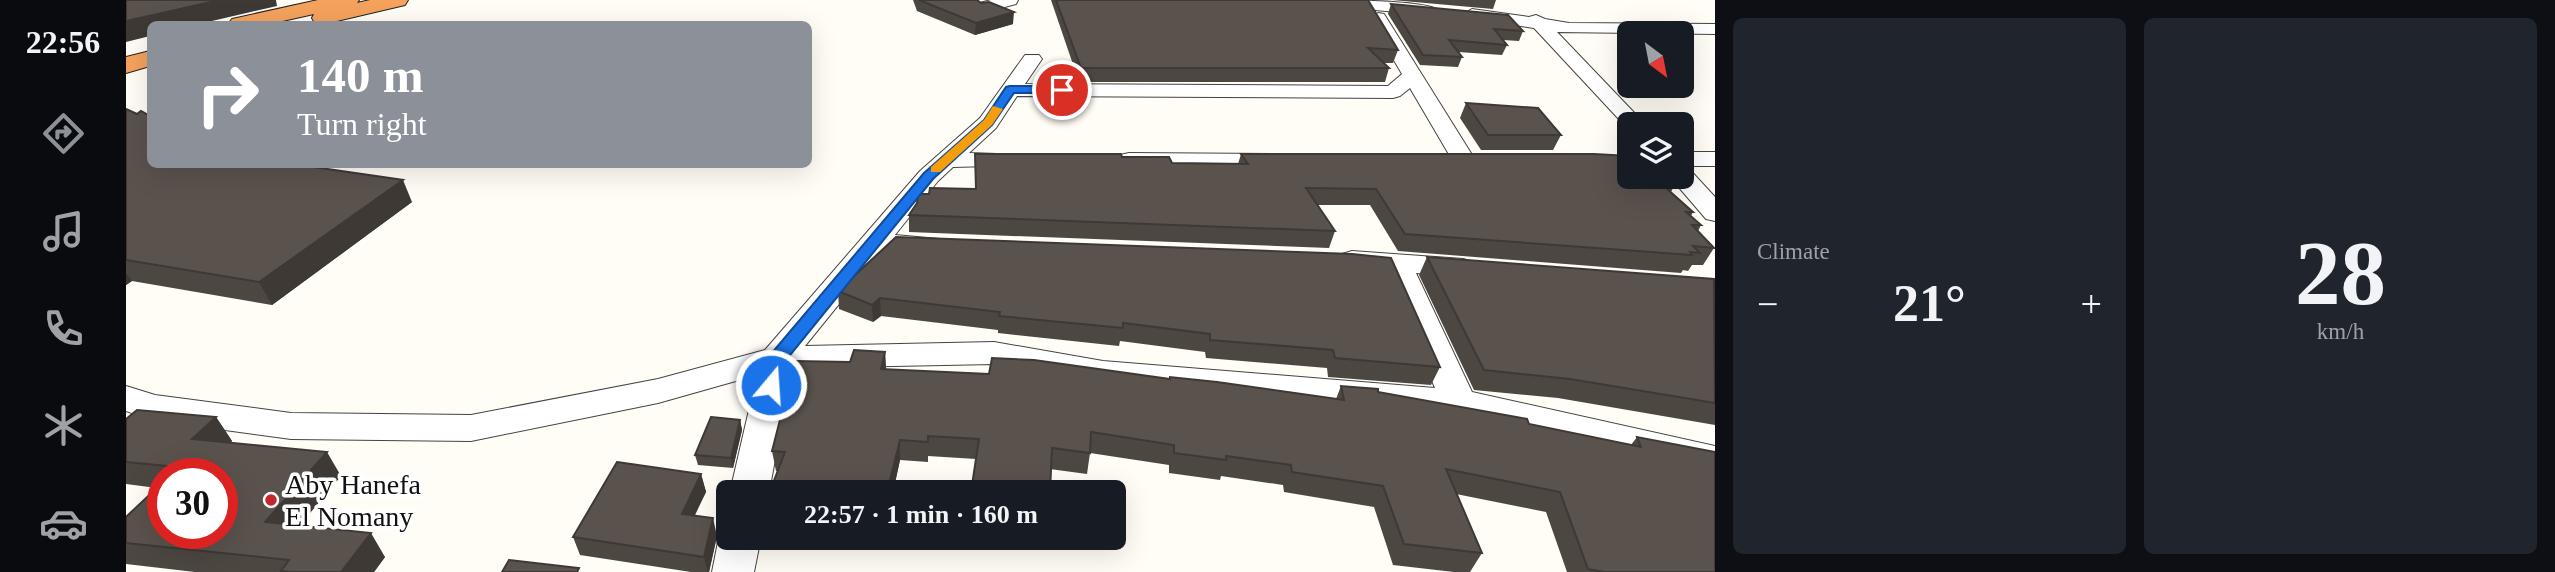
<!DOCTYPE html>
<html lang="en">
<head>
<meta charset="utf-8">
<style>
	:root { --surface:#171b24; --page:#20242c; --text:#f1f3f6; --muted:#9ea1a6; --accent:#8c9099 }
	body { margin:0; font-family:Georgia,serif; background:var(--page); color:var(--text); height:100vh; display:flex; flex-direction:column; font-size:26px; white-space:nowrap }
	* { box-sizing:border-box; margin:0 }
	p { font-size:23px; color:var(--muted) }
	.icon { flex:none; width:38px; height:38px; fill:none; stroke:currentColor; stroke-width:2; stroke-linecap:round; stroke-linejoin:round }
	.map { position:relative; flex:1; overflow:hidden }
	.details { display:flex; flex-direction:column; gap:18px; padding:18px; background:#0d0f14; width:840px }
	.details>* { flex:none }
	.top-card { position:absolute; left:21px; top:21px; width:665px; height:147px; border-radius:10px; box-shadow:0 7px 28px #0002; background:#8c9099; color:#fff; overflow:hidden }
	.needle { width:46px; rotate:148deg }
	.fabs { position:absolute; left:1491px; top:21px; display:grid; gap:14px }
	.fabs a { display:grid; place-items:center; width:77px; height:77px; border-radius:10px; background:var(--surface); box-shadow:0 7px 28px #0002; font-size:35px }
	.speed { position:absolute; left:21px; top:458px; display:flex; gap:14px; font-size:35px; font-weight:700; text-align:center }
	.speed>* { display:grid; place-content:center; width:91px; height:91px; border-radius:50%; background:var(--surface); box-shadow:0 7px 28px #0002; line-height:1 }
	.speed .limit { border:10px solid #d22; background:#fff; color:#111 }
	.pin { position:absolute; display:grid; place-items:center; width:60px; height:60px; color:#fff; margin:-30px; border:4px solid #fff; border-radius:50%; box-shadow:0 2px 7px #0007 }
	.me { position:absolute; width:77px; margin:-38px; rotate:18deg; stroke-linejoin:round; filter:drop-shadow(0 0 5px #0008) }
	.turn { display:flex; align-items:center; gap:24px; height:147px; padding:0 35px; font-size:32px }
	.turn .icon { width:91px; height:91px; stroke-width:2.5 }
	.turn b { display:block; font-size:49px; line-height:60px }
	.big { font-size:52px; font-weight:800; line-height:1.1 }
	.details .tile { flex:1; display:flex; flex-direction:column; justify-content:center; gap:10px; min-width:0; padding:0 24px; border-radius:10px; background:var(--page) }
	.details .dial { align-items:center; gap:0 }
	.dial b { font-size:91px; line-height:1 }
	.heat { display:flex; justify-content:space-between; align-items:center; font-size:38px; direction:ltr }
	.details .tiles { flex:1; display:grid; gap:18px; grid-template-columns:repeat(2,1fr) }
	.trip { position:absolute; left:590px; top:480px; width:410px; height:70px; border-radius:10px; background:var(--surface); box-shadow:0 7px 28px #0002; font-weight:800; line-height:70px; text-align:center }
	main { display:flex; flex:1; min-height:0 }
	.dock { display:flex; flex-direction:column; width:126px; justify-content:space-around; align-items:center; background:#090b0e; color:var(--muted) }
	.dock .icon { width:49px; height:49px }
	.dock .active { color:var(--accent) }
	.dock b { font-size:32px; color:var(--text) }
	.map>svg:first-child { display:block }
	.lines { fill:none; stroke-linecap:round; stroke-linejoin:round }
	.minor-casing { stroke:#444; stroke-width:2 }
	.highway-casing { stroke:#222; stroke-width:2 }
	.minor { fill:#fff; fill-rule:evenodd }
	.highway { fill:#f5a25d; fill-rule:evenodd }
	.wall { fill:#4d4742; fill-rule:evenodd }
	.shaded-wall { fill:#3f3936 }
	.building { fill:#5a524d; stroke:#3f3936; stroke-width:2 }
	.route { fill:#1a73e8; stroke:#114b97; stroke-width:2 }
	.slow { fill:#f59e0b }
	.poi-dot { fill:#c4262e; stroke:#fff; stroke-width:2.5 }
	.labels { text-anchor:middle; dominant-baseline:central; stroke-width:7; stroke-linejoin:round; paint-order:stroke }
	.near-poi-label { font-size:28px; fill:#111; stroke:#fff; text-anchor:start }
</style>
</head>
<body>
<main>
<nav class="dock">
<b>22:56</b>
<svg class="icon active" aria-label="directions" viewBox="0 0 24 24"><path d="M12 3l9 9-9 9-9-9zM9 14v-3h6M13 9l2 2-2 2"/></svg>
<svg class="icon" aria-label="music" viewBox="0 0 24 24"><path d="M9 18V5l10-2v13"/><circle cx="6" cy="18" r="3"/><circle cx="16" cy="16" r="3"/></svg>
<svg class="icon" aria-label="phone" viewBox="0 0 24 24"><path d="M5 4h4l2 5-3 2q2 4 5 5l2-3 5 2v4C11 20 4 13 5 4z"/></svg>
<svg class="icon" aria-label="climate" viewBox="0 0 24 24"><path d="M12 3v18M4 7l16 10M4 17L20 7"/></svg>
<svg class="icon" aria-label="car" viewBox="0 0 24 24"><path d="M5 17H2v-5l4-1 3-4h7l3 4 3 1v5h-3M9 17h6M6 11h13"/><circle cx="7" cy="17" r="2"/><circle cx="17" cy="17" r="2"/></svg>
</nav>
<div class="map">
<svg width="1589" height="572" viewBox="0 0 1589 572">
	<rect width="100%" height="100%" fill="#fffdf5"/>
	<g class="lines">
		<defs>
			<g id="minor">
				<path d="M865,0H892L890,4L856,13L847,8L850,4Z"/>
				<path d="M1187,0C1208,0 1300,0 1312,10L1303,15L1195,5Z"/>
				<path d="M1346,9L1403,17L1410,15L1419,19L1443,23L1589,24V34L1431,32L1519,124H1503V130L1408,28L1340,18L1337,14Z"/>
				<path d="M1252,13L1258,14L1348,158L1344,163L1336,165L1328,163L1284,88L1274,96L1267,98L891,96L870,128L843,153L899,155L902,160L899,165L827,167L812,181L769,235L813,239L817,245L813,251L803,253L756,251L679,346L868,342L977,361L1309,388L1260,271L1216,266L1212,260L1216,254L1226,251L1337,259L1347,262L1351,268L1347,274L1337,277L1290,273L1346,392L1589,446V474L1333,414L977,383L868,364L666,368L643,492H604L631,375L532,403L345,441L165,439L26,420L0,411V386L29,395L165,413L345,415L532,379L639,350L794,171L854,118L899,55H913L916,59L899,84L1262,86L1276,74L1243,18Z"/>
				<rect x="1556" y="152" width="33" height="14"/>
				<path d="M1003,153L1153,154L1162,156L1165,161L1162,166L1153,168L994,165L991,160L994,155Z"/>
				<path d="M1556,169L1565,171L1589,197V221L1580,219L1544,177H1556Z"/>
				<path d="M602,524V537H635L628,572H586L593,537Z"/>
			</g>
			<g id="highway">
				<path d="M192,0H233L231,3L244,0H282L279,5L198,24L189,23L186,18L188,14L143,24H102L106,19Z"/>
				<path d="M24,51V66L0,73V57Z"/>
			</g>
		</defs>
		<!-- minor casing -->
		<use href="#minor" class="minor-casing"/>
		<!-- highway casing -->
		<use href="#highway" class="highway-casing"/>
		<!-- minor -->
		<use href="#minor" class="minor"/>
		<!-- highway -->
		<use href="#highway" class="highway"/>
	</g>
	<!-- wall -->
	<g class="wall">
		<path d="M787,0H851L887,24L849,35L791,11Z"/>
		<path d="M925,0H1242L1272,50L1267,63H1257L1263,68L1259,82H953Z"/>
		<path d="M1266,0H1370L1367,9Z"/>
		<path d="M1265,4L1397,31L1393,41L1377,40L1381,45L1376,55L1332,52L1336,57L1332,67L1294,65L1262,14Z"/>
		<path d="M1340,103L1435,135L1427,150H1355L1334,118Z"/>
		<path d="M0,109L11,114L24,164L131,167L286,202L146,305L6,281L0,285Z"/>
		<path d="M849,154L996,157L1046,163L1112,164L1115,154L1547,188L1545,192L1567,212L1565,216L1575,225L1572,231L1588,248L1577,265H1566L1562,271L1557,270L1555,273L1272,251L1244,205H1191L1209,231L1203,248L783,232V215L803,194L849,189Z"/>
		<path d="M770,237L1314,367L1305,385L1202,377L1201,368L1080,358L1079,352L994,341L993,346L872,333V330L755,316L747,322L713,309L712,291Z"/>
		<path d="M1301,257L1589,280V425L1432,398L1348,390L1293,275Z"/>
		<path d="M759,352L760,370L863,374L1044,379L1210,399L1215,386L1252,392L1403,424L1505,445L1511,437L1589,572H1441L1420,512L1330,494L1356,553L1344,572H1328L1267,565L1248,507L1158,492L1157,485L1095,476L1094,480L1043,473V465L964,453L961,474L850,459L802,456V462L774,460L767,492H647L646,486L652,471H650L646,451L724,362Z"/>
		<path d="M90,417L106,441L104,443L215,476L174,525L259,557L248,572H69L0,564V517L31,488L0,484V419ZM37,474H96L37,534Z"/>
		<path d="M614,420L616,430L607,468L572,465L569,455Z"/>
		<path d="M575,474L580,492L568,515L591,536L583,572H565L454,555L447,537Z"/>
		<path d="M842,537H920L919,547Z"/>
	</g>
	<!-- shaded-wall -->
	<g class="shaded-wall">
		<path d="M94,0H150L151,6L73,24H24V36L0,42V21Z"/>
		<path d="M888,12L887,24L849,35L850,23Z"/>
		<path d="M277,180L286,202L146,305L133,282Z"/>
		<path d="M0,273L6,281L0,285Z"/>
		<path d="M754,298L755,316L747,322L746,305Z"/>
		<path d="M759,352L760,371L755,369Z"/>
		<path d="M90,417L106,441L84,463L66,439Z"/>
		<path d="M614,420L616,430L607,468L605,458Z"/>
		<path d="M774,440V460L767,492H764L763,484Z"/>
		<path d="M201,452L215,476L156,546L139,522Z"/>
		<path d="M575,474L580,492L561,532L556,514Z"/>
		<path d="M587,518L591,536L583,572H582L578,557Z"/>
		<path d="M245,533L259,557L248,572H215Z"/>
	</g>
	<!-- building -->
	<g class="building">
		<path d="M0,0H94L0,21Z"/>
		<path d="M793,0H851L855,3L863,2L888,12L850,23Z"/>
		<path d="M930,0H1242L1272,50L1242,48L1263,68H955Z"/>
		<path d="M1265,4L1382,15L1397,31L1368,29L1381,45L1323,40L1336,57L1297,55Z"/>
		<path d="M1340,103L1412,108L1435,135H1362Z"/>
		<path d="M0,109L11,114L15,111L24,116V164H125L131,167L144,166L146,164H167L277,180L133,282L0,260Z"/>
		<path d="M849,154H995L996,157H1043L1046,163L1122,164L1115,154H1468L1503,156V177H1535L1547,188H1540L1567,212H1560L1575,225H1566L1588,248L1567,246L1574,253L1564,252L1566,255L1279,234L1250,189L1180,188L1209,231L783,215L791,203L792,194H803L804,188L850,189Z"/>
		<path d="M770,237L1226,254L1265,258L1314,367L1209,358L1207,350L1084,340V334L997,323V328L873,316L874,312L754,298L746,305L712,291Z"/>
		<path d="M1301,257L1588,279L1589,403L1444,379L1358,370Z"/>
		<path d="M728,350L759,352L755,369L863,374L866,358L908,360L1044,379V377L1091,382L1218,400L1215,386L1252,389V392L1401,419L1403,424L1515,447L1511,437L1589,452V572H1478L1462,569L1434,492L1320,469L1356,553L1278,544L1257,486L1166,472L1165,465L1100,456V460L1048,453V445L965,432L964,453L926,448L924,492H845L853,439L802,436V442L774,440L763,484L755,482L752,492H689L646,486L659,452L646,451L669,361L724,362Z"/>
		<path d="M11,410L90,417L66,439L201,452L139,522L245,533L215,572H165L155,571L163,560L0,543V517L37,482V534H96V474H45L52,467L0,462V419Z"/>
		<path d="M585,417L614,420L605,458L569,455Z"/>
		<path d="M491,462L575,474L556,514L587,518L578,557L447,537Z"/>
		<path d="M383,560L453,568L451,572H376Z"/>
	</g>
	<!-- route -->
	<path class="route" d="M884,86H936L941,90L936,93H888L866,125L807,179L660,360L652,389H639L636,385L645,354L798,173L858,120L880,87Z"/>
	<!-- slow -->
	<path class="slow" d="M867,106L877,109L866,125L814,172H805V167L858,120Z"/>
	<!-- markers -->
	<circle class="poi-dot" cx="145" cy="500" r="7"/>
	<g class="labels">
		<!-- near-poi labels -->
		<g class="near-poi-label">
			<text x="159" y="484">Aby Hanefa<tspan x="159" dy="32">El Nomany</tspan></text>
		</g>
	</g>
</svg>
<div class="fabs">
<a><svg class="needle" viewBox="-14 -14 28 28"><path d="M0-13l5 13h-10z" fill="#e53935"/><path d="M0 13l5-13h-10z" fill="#9ea1a6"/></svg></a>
<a><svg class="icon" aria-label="layers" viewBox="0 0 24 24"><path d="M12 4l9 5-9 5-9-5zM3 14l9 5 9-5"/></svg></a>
</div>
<div class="speed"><div class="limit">30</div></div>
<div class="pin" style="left:936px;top:90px;background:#d93025"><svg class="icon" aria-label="arrive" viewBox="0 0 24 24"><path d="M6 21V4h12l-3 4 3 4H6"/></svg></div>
<svg class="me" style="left:645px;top:385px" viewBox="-20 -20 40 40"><circle r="17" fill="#1a73e8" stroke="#fff" stroke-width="3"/><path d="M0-11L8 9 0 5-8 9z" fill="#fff"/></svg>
<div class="trip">22:57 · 1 min · 160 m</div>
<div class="top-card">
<div class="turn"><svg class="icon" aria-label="right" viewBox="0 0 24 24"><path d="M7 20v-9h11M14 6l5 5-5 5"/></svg><div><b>140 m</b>Turn right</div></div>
</div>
</div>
<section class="details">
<div class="tiles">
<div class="tile"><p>Climate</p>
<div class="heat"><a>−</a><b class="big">21°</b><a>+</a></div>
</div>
<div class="tile dial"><b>28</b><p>km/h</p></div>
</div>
</section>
</main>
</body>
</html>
